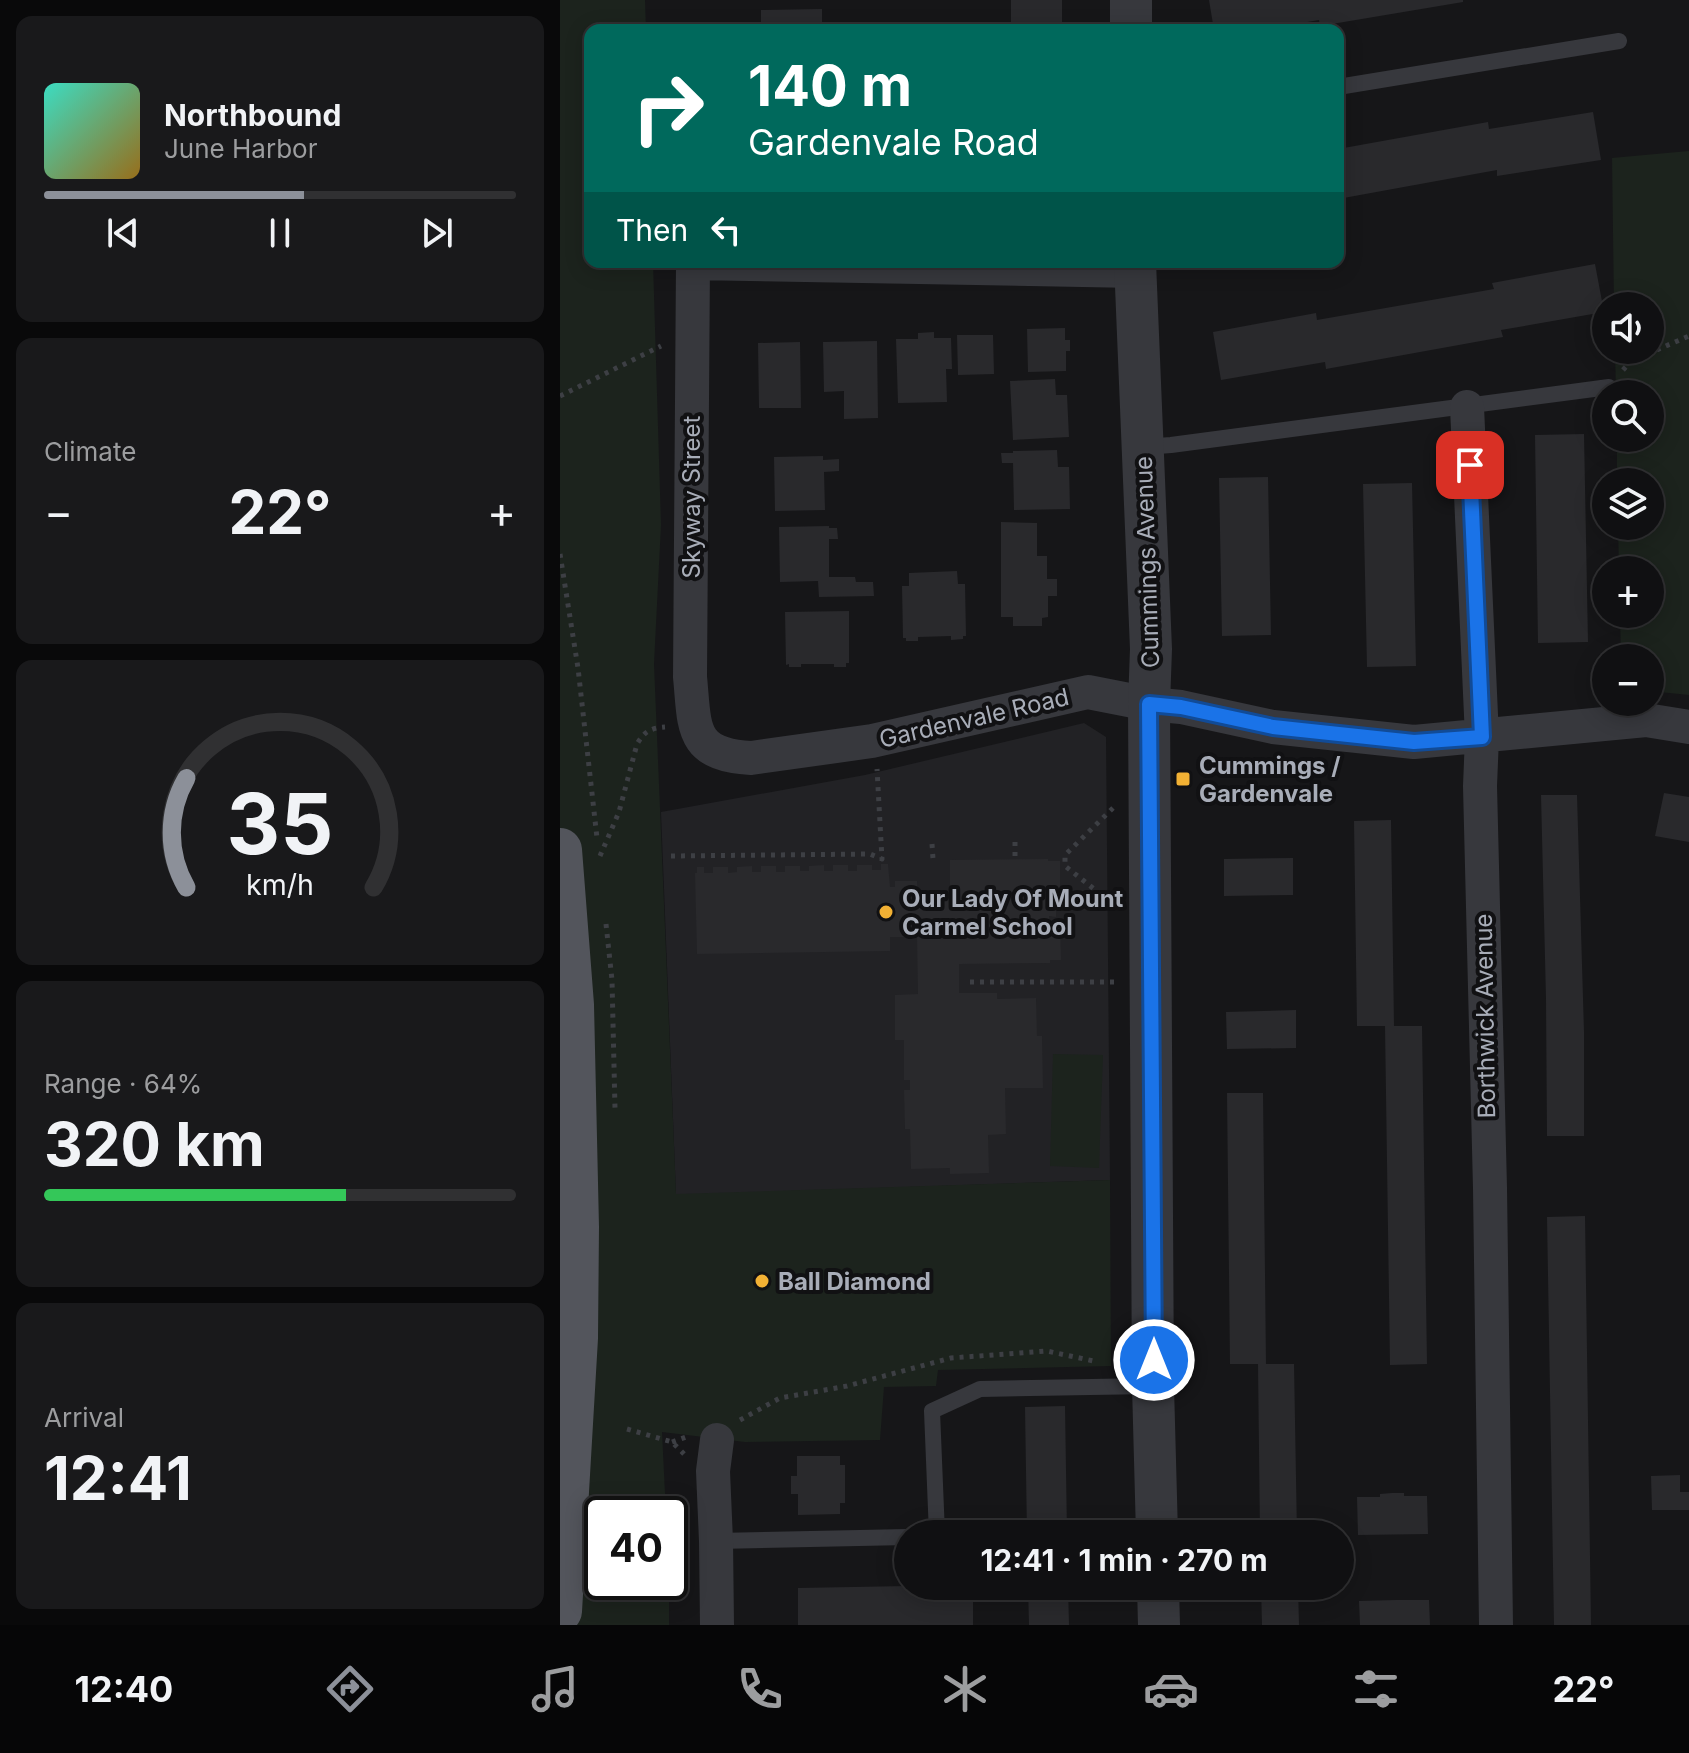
<!DOCTYPE html>
<html lang="en">
<head>
<meta charset="utf-8">
<style>
  body { margin:0; font-family:Inter,sans-serif; background:#19191b; color:#f1f3f6; height:100vh; display:flex; flex-direction:column; font-size:30px; white-space:nowrap }
  * { box-sizing:border-box; margin:0 }
  p { font-size:26px; color:#9c9d9f }
  .icon { flex:none; width:44px; height:44px; fill:none; stroke:currentColor; stroke-width:2; stroke-linecap:round; stroke-linejoin:round }
  .map { position:relative; flex:1; overflow:hidden }
  .sheet { display:flex; flex-direction:column; gap:16px; padding:16px; background:#09090a; width:560px }
  .sheet>* { flex:none }
  .guide { position:absolute; left:24px; top:24px; width:760px; height:244px; border-radius:16px; box-shadow:0 4px 20px #0003,0 0 0 2px #303032; background:#00695c; color:#fff; overflow:hidden }
  .fabs { position:absolute; left:1032px; top:292px; display:grid; gap:16px }
  .fabs a { display:grid; place-items:center; width:72px; height:72px; border-radius:50%; background:#101012; box-shadow:0 4px 20px #0003,0 0 0 2px #303032; font-size:40px }
  .speed { position:absolute; left:24px; top:1496px; display:flex; gap:16px; font-size:40px; font-weight:700; text-align:center }
  .speed>* { display:grid; place-content:center; width:104px; height:104px; border-radius:50%; background:#101012; box-shadow:0 4px 20px #0003,0 0 0 2px #303032; line-height:1 }
  .speed .limit { border:4px solid #111; border-radius:12px; background:#fff; color:#111 }
  .pin { position:absolute; display:grid; place-items:center; width:68px; height:68px; color:#fff; margin:-34px; border-radius:16px; box-shadow:0 4px 12px #0006 }
  .me { position:absolute; width:88px; margin:-44px; rotate:0deg; stroke-linejoin:round; filter:drop-shadow(0 0 6px #0008) }
  .turn { display:flex; align-items:center; gap:28px; height:168px; padding:0 32px; font-size:36px }
  .turn .icon { width:104px; height:104px; stroke-width:2.5 }
  .turn b { display:block; font-size:56px; line-height:68px }
  .then { display:flex; align-items:center; height:76px; padding:0 32px; background:#0003; gap:16px; font-size:30px }
  .big { font-size:60px; font-weight:700; line-height:1.1 }
  .sheet .tile { flex:1; display:flex; flex-direction:column; justify-content:center; gap:12px; min-width:0; padding:0 28px; border-radius:16px; background:#19191b }
  .sheet .dial { align-items:center; gap:0 }
  .dial svg { height:208px; overflow:visible; fill:none; stroke:#303032; stroke-width:7; stroke-linecap:round; text-anchor:middle }
  .dial text { fill:#f1f3f6; stroke:none }
  .song { display:flex; align-items:center; gap:24px }
  .cover { width:96px; height:96px; border-radius:12px; background:linear-gradient(135deg,hsl(170 70% 55%),hsl(40 70% 35%)) }
  .played { height:8px; border-radius:4px; background:linear-gradient(90deg,#8c9099 55%,#303032 55%) }
  .keys { display:flex; justify-content:space-around; direction:ltr }
  .heat { display:flex; justify-content:space-between; align-items:center; font-size:44px; direction:ltr }
  .charge { height:12px; border-radius:6px; background:linear-gradient(90deg,#34c759 64%,#303032 0) }
  .trip { position:absolute; left:334px; top:1520px; width:460px; height:80px; border-radius:40px; background:#101012; box-shadow:0 4px 20px #0003,0 0 0 2px #303032; font-weight:700; line-height:80px; text-align:center }
  .menu { display:flex; height:128px; justify-content:space-around; align-items:center; background:#060607; color:#9c9d9f }
  .menu .icon { width:56px; height:56px }
  .menu .selected { color:#8c9099 }
  .menu b { font-size:36px; color:#f1f3f6 }
  main { display:flex; flex:1; min-height:0 }
  .map>svg:first-child { display:block }
  .built { fill:#222225 }
  .green { fill:#1c231d }
  .building { fill:#29292c }
  .lines { fill:none; stroke-linecap:round; stroke-linejoin:round }
  .path { stroke:#3d3f44; stroke-width:5; stroke-dasharray:4 6; stroke-linecap:butt }
  .service { stroke:#37383d; stroke-width:16 }
  .minor { stroke:#37383d; stroke-width:34 }
  .tertiary { stroke:#37383d; stroke-width:42 }
  .primary { stroke:#53555c; stroke-width:44 }
  .route-casing { stroke:#114b97; stroke-width:20 }
  .route { stroke:#1a73e8; stroke-width:14 }
  .poi-dot { fill:#f2b134; stroke:#111113; stroke-width:3 }
  .labels { text-anchor:middle; dominant-baseline:central; stroke-width:8; stroke-linejoin:round; paint-order:stroke }
  .street-label { font-size:24px; fill:#a8adb8; stroke:#111113 }
  .poi-label { font-size:24px; font-weight:bold; fill:#a8adb8; stroke:#111113; text-anchor:start }
</style>
</head>
<body>
<main>
<section class="sheet">
<div class="tile">
<div class="song"><i class="cover"></i><div><b>Northbound</b><p>June Harbor</p></div></div>
<div class="played"></div>
<div class="keys"><svg class="icon" aria-label="previous" viewBox="0 0 24 24"><path d="M18 5L8 12l10 7zM5 5v14"/></svg><svg class="icon" aria-label="pause" viewBox="0 0 24 24"><path d="M8 5v14M16 5v14"/></svg><svg class="icon" aria-label="next" viewBox="0 0 24 24"><path d="M6 5l10 7-10 7zM19 5v14"/></svg></div>
</div>
<div class="tile"><p>Climate</p>
<div class="heat"><a>−</a><b class="big">22°</b><a>+</a></div>
</div>
<div class="tile dial"><svg viewBox="0 0 100 80">
<path d="M14 69A42 42 0 1 1 86 69"/>
<path d="M14 69A42 42 0 0 1 14 27" stroke="#8c9099"/>
<text x="50" y="56" font-size="32" font-weight="700">35</text>
<text x="50" y="72" font-size="11">km/h</text>
</svg></div>
<div class="tile"><p>Range · 64%</p><b class="big">320 km</b><div class="charge"></div></div>
<div class="tile"><p>Arrival</p><b class="big">12:41</b></div>
</section>
<div class="map">
<svg width="1129" height="1625" viewBox="0 0 1129 1625">
  <rect width="100%" height="100%" fill="#161618"/>
  <path class="built" d="M524 723 546 737 550 1180 116 1195 101 812 305 775Z"/>
  <path class="green" d="M0 0H85L86 30H30V262H93L101 525 94 664 116 1194 550 1180 551 1366 378 1370 376 1386 324 1387 320 1440 185 1442 102 1432 106 1514H42V1582H109V1625H0Z
    M1129 151V695L1090 691V658H1061L1060 614H1090V570H1059L1058 526H1090V482H1057V438H1090V394H1056L1055 350H1090V306H1054L1052 158Z
    M493 1054 543 1055 539 1168 490 1166Z"/>
  <path class="building" d="M451 0H502V30H451Z
    M649 0H903V2L760 26 759 20 700 30H654Z
    M262 9V30H201V10Z
    M1033 112 1041 160 937 176V170L778 199V149L928 122 929 129Z
    M1035 264 1044 312 941 330 943 337 766 369 765 362 661 380 653 332 756 313 757 320 883 298 934 289 932 283Z
    M505 328V340H510V351H506V371L468 372 467 329Z
    M374 332V338H391L392 369H386L387 402 338 403 336 339H358V333Z
    M397 335H433L434 374 398 375Z
    M317 341 318 418 284 419V391L264 392 263 342Z
    M240 342 241 408H199L198 343Z
    M495 379 496 395H507L509 437 453 440 450 381Z
    M1024 434 1028 642 978 643 975 435Z
    M497 450 498 467H509L510 509 454 510 453 463H442L441 453H453V451Z
    M263 456V460L279 459V471L264 472 265 510 215 511 214 457Z
    M708 477 711 635 662 636 659 478Z
    M852 483 856 666 807 667 803 484Z
    M441 522 477 523V556H487V579H497V596H488V617L482 618V626H453V617H441Z
    M269 526V528H277L278 539H269V577H295L296 582H313L314 596 259 597 258 581 220 582 219 527Z
    M397 571 398 584H405L406 636H403V639L391 640V636L358 637V641H346V638H343L342 586H349V573Z
    M289 611V663H286V667H274V664H241V667H229V664L226 665 225 612Z
    M1104 793 1129 797V842L1095 836Z
    M981 795H1017L1024 1032V1136H987L986 999Z
    M831 820 834 1026H862L867 1364 830 1365 825 1026H797L794 821Z
    M733 858V895L664 896V859Z
    M488 859V861H500V900H489V905H496V917L489 916V921H500L501 960H490V963L399 964V993H437V999L476 998 477 1036H482L483 1088H445L446 1134 428 1135 429 1173 390 1174V1168L351 1169 350 1129H345L344 1090H350V1080H344V1040H335V995L358 994 357 937H330V951L137 954 135 873H137V867H144V873H153V867H168V873L177 872V867L192 866V872H201V866H216V872H225V866H240V871H249V866L264 865V871H273V865H288V871H297V865H312V870H321V864H328L330 887H335V881H357L358 903H362V892L390 891V860Z
    M736 1010V1048L667 1049 666 1012Z
    M667 1093H703L706 1364H734L737 1534H700L698 1364H670Z
    M1025 1216 1031 1625H994L987 1217Z
    M505 1406 507 1534H467L465 1407Z
    M237 1456H280V1465H285V1503H280V1514L238 1515V1494H231V1476H237Z
    M1120 1475V1492H1129V1510H1092L1091 1476Z
    M832 1493H844V1496H867L868 1534 798 1535 797 1497H820V1494Z
    M348 1586H413V1625H238V1588Z
    M468 1586H508L509 1625H469Z
    M701 1586H738L739 1625H702Z
    M836 1600H869L870 1625H800L799 1601Z"/>
  <g class="lines">
    <path class="path" d="M1063 370 1071 361 1129 336
      M0 396 101 346
      M0 554 18 668 37 838
      M553 808 505 855V866L553 904
      M455 842V858
      M372 844 373 859
      M40 856 59 812 77 744C84 732 90 728 105 727
      M111 856 310 854 322 859 317 769
      M46 924 52 980 55 1109
      M410 982H554
      M180 1420 220 1398 287 1386 391 1358 487 1351 538 1362
      M67 1429 112 1442 124 1454
      M112 1442 126 1437"/>
    <path class="service" d="M778 87 1059 41
      M584 447 611 445 1049 387
      M377 1534 372 1411 420 1389 591 1386
      M156 1541 348 1537"/>
    <path class="minor" d="M133 262 130 677C135 726 129 755 191 758L312 741 528 692 589 704 621 707 713 727 854 742 1086 720 1129 727
      M133 263 576 271
      M907 407 922 737 920 786 930 1188 936 1625
      M157 1625 156 1541 153 1471 157 1440"/>
    <path class="tertiary" d="M571 0V30
      M575 262 591 649 589 704 593 1386 597 1534
      M598 1586 599 1625"/>
    <path class="primary" d="M0 850 12 1005 17 1227 16 1338 0 1611"/>
  </g>
  <g class="lines">
    <defs>
      <path id="route" d="M594 1360 589 704 621 707 713 727 854 742 922 737 910 465"/>
    </defs>
    <use href="#route" class="route-casing"/>
    <use href="#route" class="route"/>
  </g>
  <g class="poi-dot">
    <rect x="615" y="771" width="16" height="16" rx="4"/>
    <circle cx="326" cy="912" r="8"/>
    <circle cx="202" cy="1281" r="8"/>
  </g>
  <g class="labels">
    <g class="street-label">
      <text transform="translate(131 497) rotate(-90)">Skyway Street</text>
      <text transform="translate(587 562) rotate(-92)">Cummings Avenue</text>
      <text transform="translate(414 718) rotate(-13)">Gardenvale Road</text>
      <text transform="translate(925 1016) rotate(-91)">Borthwick Avenue</text>
    </g>
    <g class="poi-label">
      <text x="639" y="765">Cummings /<tspan x="639" dy="28">Gardenvale</tspan></text>
      <text x="342" y="898">Our Lady Of Mount<tspan x="342" dy="28">Carmel School</tspan></text>
      <text x="218" y="1281">Ball Diamond</text>
    </g>
  </g>
</svg>
<div class="fabs">
<a><svg class="icon" aria-label="sound" viewBox="0 0 24 24"><path d="M4 9h4l5-4v14l-5-4H4zM17 9q2 3 0 6"/></svg></a>
<a><svg class="icon" aria-label="search" viewBox="0 0 24 24"><circle cx="10" cy="10" r="6"/><path d="M15 15l6 6"/></svg></a>
<a><svg class="icon" aria-label="layers" viewBox="0 0 24 24"><path d="M12 4l9 5-9 5-9-5zM3 14l9 5 9-5"/></svg></a>
<a>+</a>
<a>−</a>
</div>
<div class="speed"><div class="limit">40</div></div>
<div class="pin" style="left:910px;top:465px;background:#d93025"><svg class="icon" aria-label="arrive" viewBox="0 0 24 24"><path d="M6 21V4h12l-3 4 3 4H6"/></svg></div>
<svg class="me" style="left:594px;top:1360px" viewBox="-20 -20 40 40"><circle r="17" fill="#1a73e8" stroke="#fff" stroke-width="3"/><path d="M0-11L8 9 0 5-8 9z" fill="#fff"/></svg>
<div class="trip">12:41 · 1 min · 270 m</div>
<div class="guide">
<div class="turn"><svg class="icon" aria-label="right" viewBox="0 0 24 24"><path d="M7 20v-9h11M14 6l5 5-5 5"/></svg><div><b>140 m</b>Gardenvale Road</div></div>
<div class="then">Then<svg class="icon" aria-label="left" viewBox="0 0 24 24"><path d="M17 20v-9H6M10 6l-5 5 5 5"/></svg></div>
</div>
</div>
</main>
<nav class="menu">
<b>12:40</b>
<svg class="icon selected" aria-label="directions" viewBox="0 0 24 24"><path d="M12 3l9 9-9 9-9-9zM9 14v-3h6M13 9l2 2-2 2"/></svg>
<svg class="icon" aria-label="music" viewBox="0 0 24 24"><path d="M9 18V5l10-2v13"/><circle cx="6" cy="18" r="3"/><circle cx="16" cy="16" r="3"/></svg>
<svg class="icon" aria-label="phone" viewBox="0 0 24 24"><path d="M5 4h4l2 5-3 2q2 4 5 5l2-3 5 2v4C11 20 4 13 5 4z"/></svg>
<svg class="icon" aria-label="climate" viewBox="0 0 24 24"><path d="M12 3v18M4 7l16 10M4 17L20 7"/></svg>
<svg class="icon" aria-label="car" viewBox="0 0 24 24"><path d="M5 17H2v-5l4-1 3-4h7l3 4 3 1v5h-3M9 17h6M6 11h13"/><circle cx="7" cy="17" r="2"/><circle cx="17" cy="17" r="2"/></svg>
<svg class="icon" aria-label="filters" viewBox="0 0 24 24"><path d="M4 7h16M4 17h16"/><circle cx="9" cy="7" r="2"/><circle cx="15" cy="17" r="2"/></svg>
<b>22°</b>
</nav>
</body>
</html>
